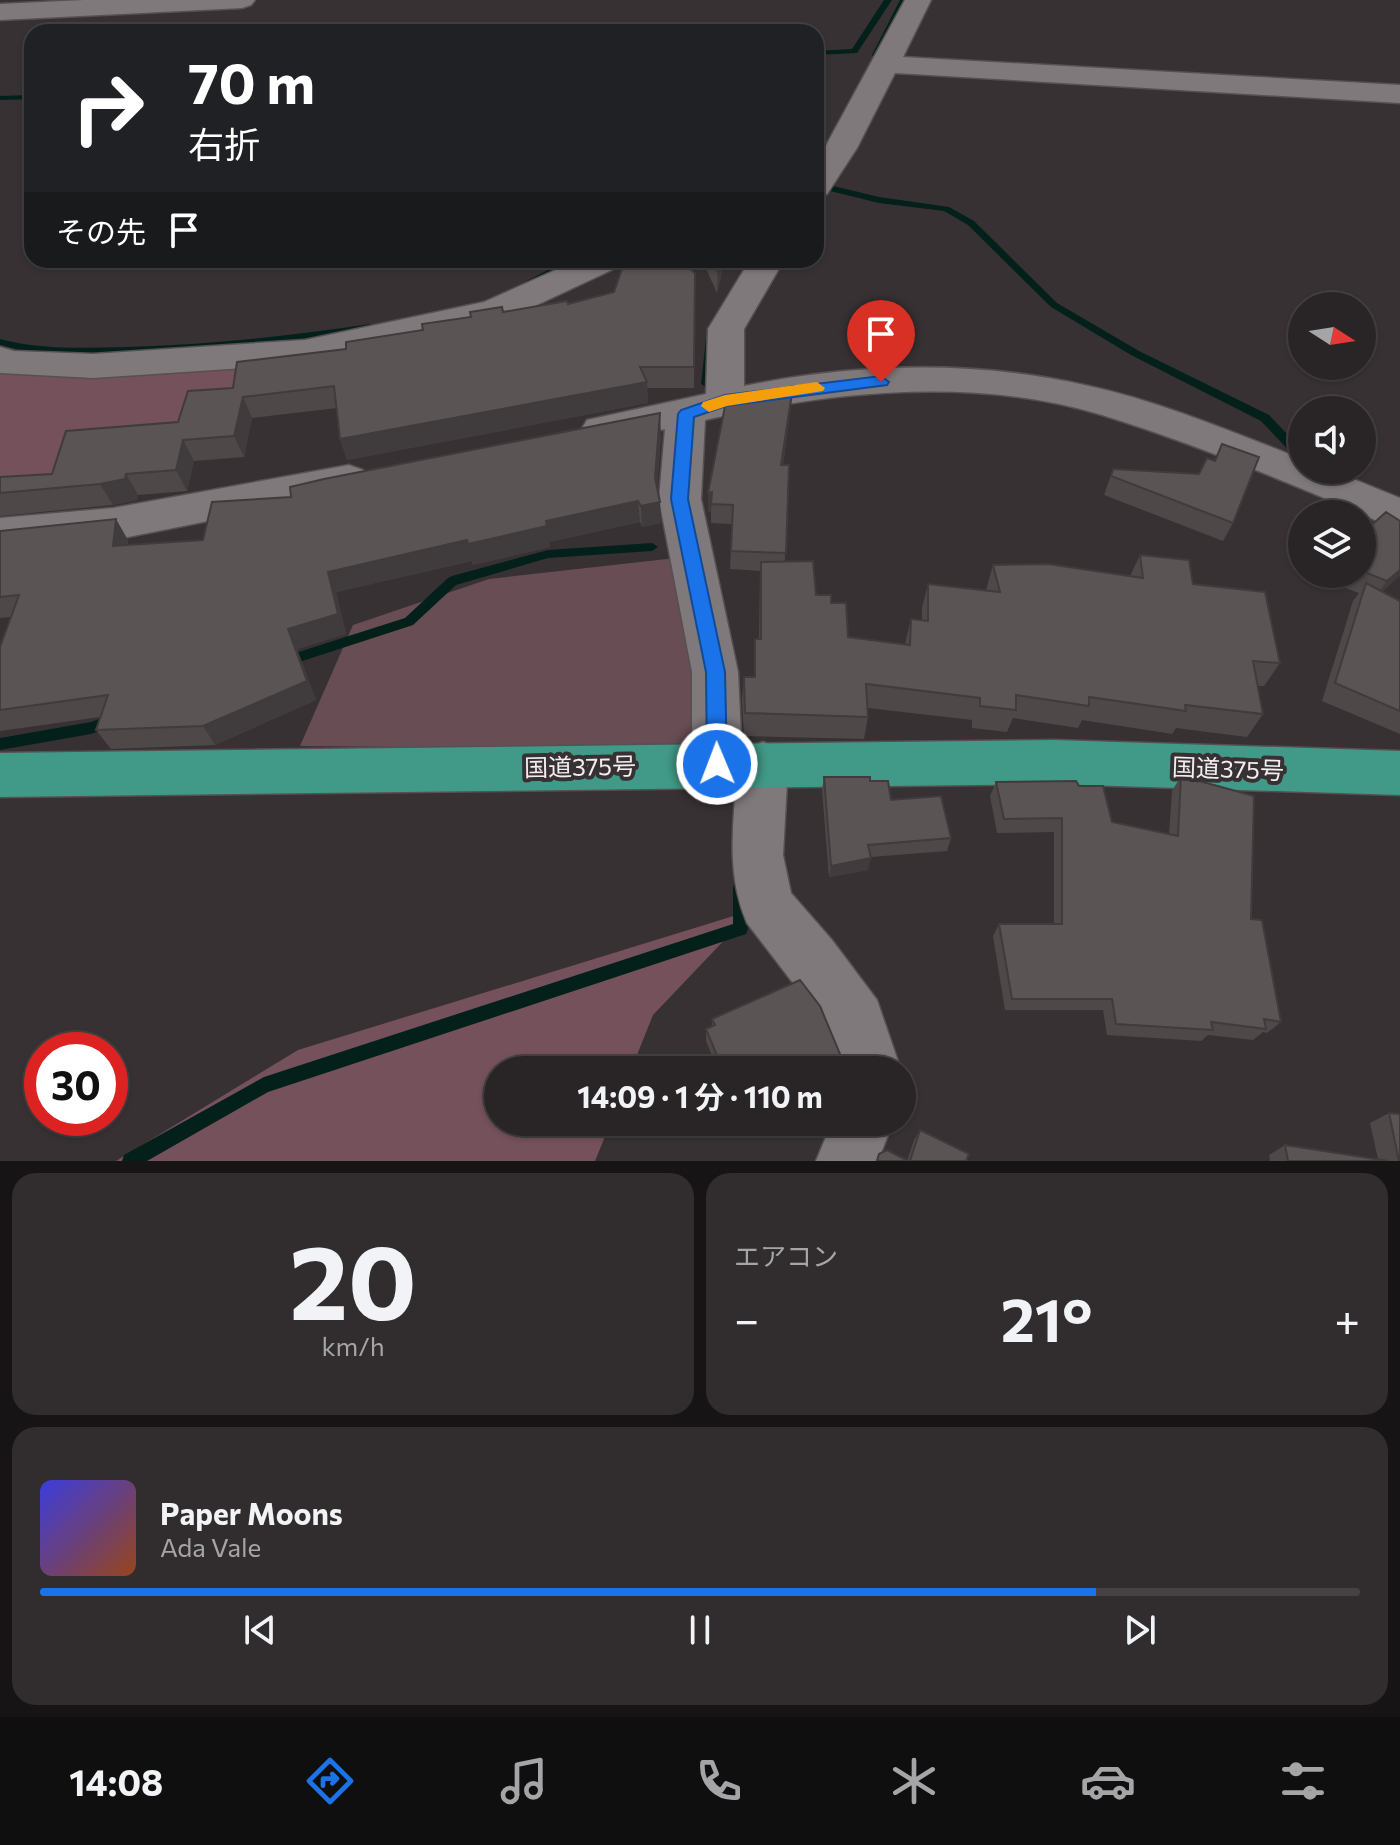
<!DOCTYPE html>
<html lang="ja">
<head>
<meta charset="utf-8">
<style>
  body { margin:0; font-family:Commissioner,"Noto Sans JP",sans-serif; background:#312d2e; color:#f1f3f6; height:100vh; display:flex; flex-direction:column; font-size:30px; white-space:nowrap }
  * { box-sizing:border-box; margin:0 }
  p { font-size:26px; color:#a5a5a7 }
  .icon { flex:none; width:44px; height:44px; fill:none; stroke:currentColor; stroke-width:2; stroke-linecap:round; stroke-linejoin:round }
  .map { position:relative; height:1161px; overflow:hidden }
  .panel { display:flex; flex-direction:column; gap:12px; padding:12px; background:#171415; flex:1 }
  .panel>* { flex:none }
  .top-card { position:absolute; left:24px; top:24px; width:800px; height:244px; border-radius:24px; box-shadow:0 2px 6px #0004,0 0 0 2px #454243; background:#202124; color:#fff; overflow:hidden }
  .needle { width:52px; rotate:102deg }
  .buttons { position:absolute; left:1288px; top:292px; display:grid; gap:16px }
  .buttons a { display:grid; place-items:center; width:88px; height:88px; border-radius:50%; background:#292526; box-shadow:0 2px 6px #0004,0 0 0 2px #454243; font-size:40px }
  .speed { position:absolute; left:24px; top:1032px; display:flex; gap:16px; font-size:40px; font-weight:700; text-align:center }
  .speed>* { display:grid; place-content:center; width:104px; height:104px; border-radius:50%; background:#292526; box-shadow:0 2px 6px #0004,0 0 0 2px #454243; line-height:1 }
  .speed .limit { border:12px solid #d22; background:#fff; color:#111 }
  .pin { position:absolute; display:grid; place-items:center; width:68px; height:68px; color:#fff; margin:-82px -34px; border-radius:50% 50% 50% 0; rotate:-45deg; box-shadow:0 0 8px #0007 }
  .pin .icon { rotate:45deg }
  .me { position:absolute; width:88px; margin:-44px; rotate:359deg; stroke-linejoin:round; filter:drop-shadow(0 0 6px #0008) }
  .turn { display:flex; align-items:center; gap:28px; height:168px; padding:0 32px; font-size:36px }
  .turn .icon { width:104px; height:104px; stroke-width:2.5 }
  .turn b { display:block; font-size:56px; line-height:68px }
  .then { display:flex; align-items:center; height:76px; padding:0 32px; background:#0003; gap:16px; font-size:30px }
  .big { font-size:60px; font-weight:700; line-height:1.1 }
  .panel .card { flex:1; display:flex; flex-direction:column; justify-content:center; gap:12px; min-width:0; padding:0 28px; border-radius:24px; background:#312d2e }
  .panel .dial { align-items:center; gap:0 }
  .dial b { font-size:104px; line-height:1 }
  .song { display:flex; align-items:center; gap:24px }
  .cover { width:96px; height:96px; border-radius:12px; background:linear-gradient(135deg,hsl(240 70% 55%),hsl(20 70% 35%)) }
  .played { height:8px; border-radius:4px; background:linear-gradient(90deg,#1a73e8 80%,#454243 80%) }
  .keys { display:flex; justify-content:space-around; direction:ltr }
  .heat { display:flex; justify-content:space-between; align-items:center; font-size:44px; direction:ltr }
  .panel .tiles { flex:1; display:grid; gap:12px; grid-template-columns:1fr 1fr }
  .card:last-child { grid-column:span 2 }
  .trip { position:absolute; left:484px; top:1056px; width:432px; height:80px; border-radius:40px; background:#292526; box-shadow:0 2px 6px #0004,0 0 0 2px #454243; font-weight:700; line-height:80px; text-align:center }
  .menu { display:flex; height:128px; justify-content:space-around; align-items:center; background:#100f0f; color:#a5a5a7 }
  .menu .icon { width:56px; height:56px }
  .menu .current { color:#1a73e8 }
  .menu b { font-size:36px; color:#f1f3f6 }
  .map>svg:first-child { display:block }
  .green { fill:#684d54 }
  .forest { fill:#74515b }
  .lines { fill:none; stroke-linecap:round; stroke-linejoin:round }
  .stream { fill:#03211a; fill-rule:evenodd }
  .minor-casing { stroke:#565051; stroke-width:3 }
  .trunk-casing { stroke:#565051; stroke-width:3 }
  .minor { fill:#80797b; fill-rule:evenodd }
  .trunk { fill:#419a87; fill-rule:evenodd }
  .wall { fill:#4e4849 }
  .shaded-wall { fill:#403b3c }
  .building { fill:#5b5455; stroke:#403b3c; stroke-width:2 }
  .route { fill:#1a73e8; stroke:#114b97; stroke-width:2 }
  .slow { fill:#f59e0b }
  .labels { text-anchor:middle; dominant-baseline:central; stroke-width:8; stroke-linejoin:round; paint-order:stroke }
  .street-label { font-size:24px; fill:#f2eeef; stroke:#373133 }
</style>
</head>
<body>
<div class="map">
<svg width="1400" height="1161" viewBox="0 0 1400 1161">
  <rect width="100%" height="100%" fill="#373133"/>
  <path class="green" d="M685 557 706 750 300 746 353 625 489 579Z"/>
  <path class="forest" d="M291 358 186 411 181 437 60 490 0 494V366Z
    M753 910 653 1015 631 1070H498V1122H611L595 1161H116L298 1050Z"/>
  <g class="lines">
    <path class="stream" d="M884 0H892L857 53 816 55V51L852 49Z
      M900 0H908L880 55 873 57 872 55Z
      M32 95V99L0 100V96Z
      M825 184 879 197 949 207 974 221 1057 303 1139 351 1269 415 1302 450V461L1298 460 1261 421 1131 355 1051 307 968 225 944 211 879 203 822 189V185Z
      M567 260H579L533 284H527L525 282Z
      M370 324 375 327 373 329 243 347 147 353 57 355 28 352 0 345V339C42 350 84 348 127 347 209 345 289 336 370 324Z
      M711 336 716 339 711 384 706 387 701 384 706 339Z
      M652 543 658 547 652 551 548 558 456 585 413 625 287 666 283 665 281 661 283 657 405 618 448 578 452 576 548 550Z
      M110 715 115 717 117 721 115 725 91 734 0 750V738L91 722Z
      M740 881 745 883 747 888 748 929 746 934 268 1092 147 1161H122L124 1155 264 1077 733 924V888L735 883Z"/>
    <defs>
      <path id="minor" d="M84 0H255L251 5 242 8 0 20V4Z
        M905 0H931L903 57 1400 85V103L895 73 857 148 827 194 816 197V164Z
        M578 260H623L618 267 507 319 305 364 93 378 0 373V347L14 351 93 354 305 340 484 302Z
        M750 260H784L744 329V386C857 363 976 360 1089 386 1162 402 1232 432 1302 459V470H1331L1400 498V531C1386 526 1373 519 1362 514 1278 478 1189 442 1102 415 974 376 833 391 705 420L701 499 738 672 742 757 745 749 763 742 781 749 788 764 783 855 791 893 832 940 877 1000 901 1070H841L832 1034 747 923C726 875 733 825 737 774L735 779 717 786 699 779 692 764V672L659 499 665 429 601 444 587 440 581 430 587 420 706 394 708 329Z
        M349 465 363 470 369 480 363 490 113 540 0 550V518L113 508Z
        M832 1122H893L878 1161H816Z"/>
      <path id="trunk" d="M1054 740 1400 751V795L1054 784 0 797V753Z"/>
    </defs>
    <use href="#minor" class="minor-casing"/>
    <use href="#trunk" class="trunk-casing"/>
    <use href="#minor" class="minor"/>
    <use href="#trunk" class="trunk"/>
  </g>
  <path class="wall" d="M702 260H725L717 293Z
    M695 273 694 388H647L648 403 347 460 340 439 337 408 252 418 244 457 194 461 187 491 138 495 137 500 113 505 0 516V477L52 474 178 422 233 388 346 349 471 317 503 312 568 304Z
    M791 405 783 465 785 562 816 595 831 603 848 637 905 644 911 619 922 620V608L928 584 986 590 993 565 1130 576 1140 555 1193 584 1280 663 1264 686H1258L1263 714 1247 737 1176 728 1172 734 1082 720 1078 728 1013 718 1007 732 972 728V720L868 708V717L864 739 744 736 742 700 744 677H754L755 639H759L760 571 730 569 732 524 711 523V511L708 512V493Z
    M661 435 657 487 661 523 642 527 640 522 549 542 550 547 473 565 472 561 336 592 346 634 297 649 316 700 215 745 111 749 96 730 100 717 0 731V647L11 617 0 618V531L128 540V545L203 540 291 497Z
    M1222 444 1233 523 1223 541 1104 495 1113 469 1199 474 1214 461Z
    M1400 521V575L1383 591 1400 601V734L1322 701 1353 601 1359 593 1337 585 1340 581 1331 574H1362V534Z
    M1181 776 1251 919 1281 1022 1267 1033 1263 1032 1253 1040 1208 1035 1201 1041 1107 1035 1103 1010H1005L993 936 999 924H1054V832L997 833 990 796 996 782 1079 786 1112 822 1169 834 1172 791Z
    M824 777 870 781 891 800 951 838 947 851 871 857 868 870 829 877 822 790Z
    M712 1019 842 1059 849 1067 848 1070H718L706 1041V1029L712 1026Z
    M1389 1113 1400 1161H1270L1269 1155 1285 1145 1378 1159 1370 1123Z
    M920 1130 966 1161H876L879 1154 907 1161 914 1140Z"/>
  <path class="shaded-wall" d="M721 260H725L717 293 718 273Z
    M647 382 648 403 347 460 340 439Z
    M793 386 791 405 780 484 781 465Z
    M243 397 252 418 244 457 234 436Z
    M660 413 661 435 656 499 655 478Z
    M183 440 194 461 187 491 176 470Z
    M126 474 138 495 137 500 113 505 100 484Z
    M712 492 711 511 708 512V493Z
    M638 501 640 522 549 542 550 547 473 565 472 561 336 592 346 634 297 649 316 700 215 745 203 726 288 629 328 572 546 521Z
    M660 502 661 523 642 527 641 506Z
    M116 519 128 540 125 567 113 546Z
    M1400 570V575L1374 599 1387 581Z
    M871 858 868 870 829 877 831 866Z"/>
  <path class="building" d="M625 260H680L695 273 694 367H640L647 382 340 439 334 386 243 397 234 436 183 440 176 470 126 474 125 479 100 484 0 493V477L52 474 66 431 178 422 188 391 233 388 237 362 346 349V342L423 330 422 324 471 317 470 312 502 307 503 312 567 301 568 304 614 292Z
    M711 260H721L718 273Z
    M793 386 781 465H789L786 553 731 551 733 505 711 504 712 492 708 493 726 401Z
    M660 413 655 478 660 502 641 506 638 501 546 521 547 526 468 544 467 540 328 572 338 614 288 629 307 681 203 726 96 730 108 695 0 710V647L19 595 0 597V531L116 519 113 546 203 540 212 502 291 497 290 487 324 479Z
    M1222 444 1259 457 1233 523 1111 476 1113 469 1199 474 1207 458 1215 461Z
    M1386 512 1400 521V570L1387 581 1362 571V534Z
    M1140 555 1189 560 1193 584 1265 592 1280 663 1253 661 1263 714 1185 705 1186 711 1089 697V706L1016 695V710L980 706V698L866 684 868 717 745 713 744 677H755V639H761V562L813 561 816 595H831V603H846L848 637 910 645 911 619 928 621V584L1000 592 993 565 1048 564 1143 578Z
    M1366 583 1400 601V711L1335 683Z
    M1181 776 1254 796 1251 919 1262 920 1281 1022 1264 1019 1266 1029 1211 1022 1213 1030 1116 1024 1112 999H1012L999 924H1062V818L1004 819 996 782 1076 781 1079 786H1103L1112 822 1178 836Z
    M824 777H870V781H888L891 800 941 796 951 838 868 845 871 858 831 866Z
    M800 980 820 1006 842 1059 849 1067 844 1070H723L706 1029 715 1025 712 1019Z
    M1389 1113 1400 1114V1161H1399Z
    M920 1130 969 1154 966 1161H910Z
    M1285 1145 1388 1161H1288Z
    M887 1150 908 1161H877L879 1154Z"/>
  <path class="route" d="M881 376 889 382 887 385 726 406 694 417 688 499 725 672 727 764 724 771 717 773 710 771 707 764 706 672 671 499 678 414 681 410 725 395Z"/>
  <path class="slow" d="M817 382 825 388 823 391 727 406 709 412 701 406 703 402 725 395Z"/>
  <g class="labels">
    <g class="street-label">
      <text transform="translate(580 766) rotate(-1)">国道375号</text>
      <text transform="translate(1228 768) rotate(2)">国道375号</text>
    </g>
  </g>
</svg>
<div class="buttons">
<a><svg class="needle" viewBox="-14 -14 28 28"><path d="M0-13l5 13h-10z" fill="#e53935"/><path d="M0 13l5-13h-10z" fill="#a5a5a7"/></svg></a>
<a><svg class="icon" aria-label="sound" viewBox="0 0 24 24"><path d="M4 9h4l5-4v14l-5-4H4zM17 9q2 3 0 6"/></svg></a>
<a><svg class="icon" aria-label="layers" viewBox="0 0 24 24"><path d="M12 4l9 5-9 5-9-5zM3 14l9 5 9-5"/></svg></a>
</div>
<div class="speed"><div class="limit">30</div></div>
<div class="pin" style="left:881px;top:382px;background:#d93025"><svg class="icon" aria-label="arrive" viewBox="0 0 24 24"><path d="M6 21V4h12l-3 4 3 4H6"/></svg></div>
<svg class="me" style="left:717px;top:764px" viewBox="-20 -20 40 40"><circle r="17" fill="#1a73e8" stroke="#fff" stroke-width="3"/><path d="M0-11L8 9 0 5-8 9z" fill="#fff"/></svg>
<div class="trip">14:09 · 1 分 · 110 m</div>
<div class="top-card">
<div class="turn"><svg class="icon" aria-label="right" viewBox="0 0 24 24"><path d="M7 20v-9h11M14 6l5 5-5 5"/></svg><div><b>70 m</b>右折</div></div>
<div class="then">その先<svg class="icon" aria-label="arrive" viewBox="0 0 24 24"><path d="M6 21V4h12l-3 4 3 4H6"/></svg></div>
</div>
</div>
<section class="panel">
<div class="tiles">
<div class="card dial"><b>20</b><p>km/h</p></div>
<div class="card"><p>エアコン</p>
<div class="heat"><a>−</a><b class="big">21°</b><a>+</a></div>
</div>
<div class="card">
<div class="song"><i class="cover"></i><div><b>Paper Moons</b><p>Ada Vale</p></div></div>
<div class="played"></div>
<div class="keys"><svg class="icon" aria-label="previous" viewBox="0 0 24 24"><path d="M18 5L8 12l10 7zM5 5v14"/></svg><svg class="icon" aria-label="pause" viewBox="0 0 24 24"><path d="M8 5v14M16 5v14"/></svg><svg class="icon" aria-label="next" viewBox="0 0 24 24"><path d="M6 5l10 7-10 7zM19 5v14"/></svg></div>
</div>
</div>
</section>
<nav class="menu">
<b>14:08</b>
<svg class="icon current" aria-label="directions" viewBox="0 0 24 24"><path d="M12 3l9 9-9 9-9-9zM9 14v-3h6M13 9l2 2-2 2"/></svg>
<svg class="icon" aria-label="music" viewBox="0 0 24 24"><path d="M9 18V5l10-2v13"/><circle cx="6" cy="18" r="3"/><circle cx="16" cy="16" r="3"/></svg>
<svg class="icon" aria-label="phone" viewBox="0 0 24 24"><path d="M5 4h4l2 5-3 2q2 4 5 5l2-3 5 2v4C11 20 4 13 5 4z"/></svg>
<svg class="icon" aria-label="climate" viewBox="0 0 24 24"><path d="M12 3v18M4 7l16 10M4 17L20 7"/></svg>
<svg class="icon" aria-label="car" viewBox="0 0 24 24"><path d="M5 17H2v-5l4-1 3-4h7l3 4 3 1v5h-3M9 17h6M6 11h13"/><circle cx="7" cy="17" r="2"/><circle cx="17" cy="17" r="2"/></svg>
<svg class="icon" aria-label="filters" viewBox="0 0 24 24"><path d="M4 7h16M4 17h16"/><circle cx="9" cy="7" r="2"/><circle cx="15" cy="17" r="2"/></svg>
</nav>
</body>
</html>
